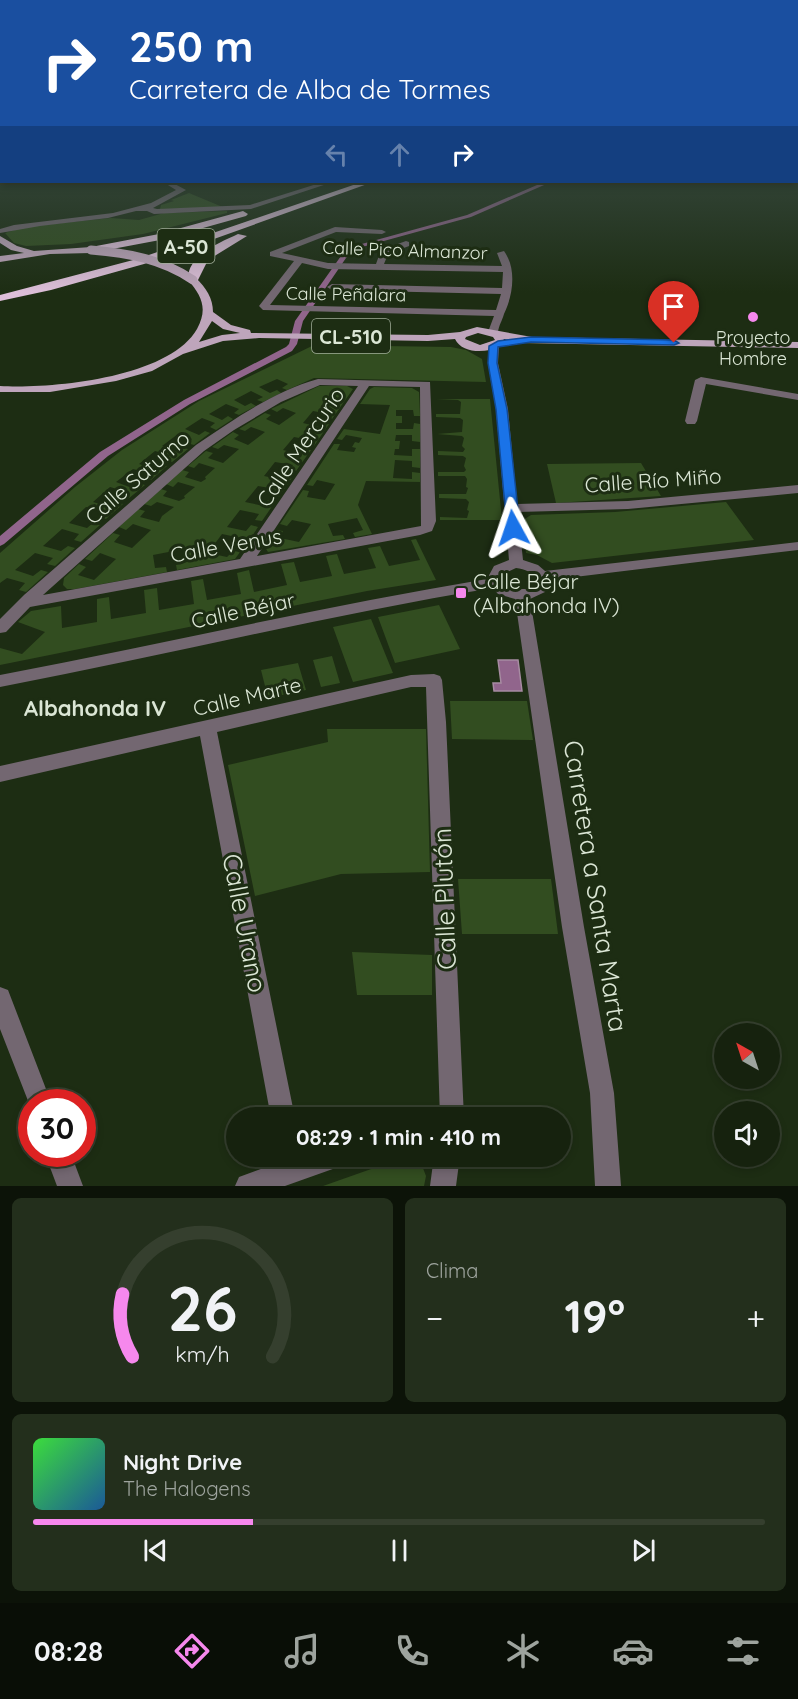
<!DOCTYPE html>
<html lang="es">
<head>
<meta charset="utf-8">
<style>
  body { margin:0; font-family:Quicksand,sans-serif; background:#232f1c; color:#f1f3f6; height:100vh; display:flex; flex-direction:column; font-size:22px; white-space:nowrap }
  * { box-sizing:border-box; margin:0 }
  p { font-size:20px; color:#9ea49e }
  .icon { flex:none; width:33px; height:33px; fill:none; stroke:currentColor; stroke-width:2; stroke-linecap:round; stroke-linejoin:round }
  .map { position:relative; height:1186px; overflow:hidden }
  .side { display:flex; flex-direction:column; gap:12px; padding:12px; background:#0c1308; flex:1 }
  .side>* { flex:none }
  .top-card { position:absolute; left:0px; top:0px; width:798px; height:183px; box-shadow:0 3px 9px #0003,0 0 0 2px #353f2e; background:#1a4fa0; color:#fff; overflow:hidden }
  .needle { width:39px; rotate:321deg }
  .buttons { position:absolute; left:714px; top:1023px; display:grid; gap:12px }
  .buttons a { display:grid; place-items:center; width:66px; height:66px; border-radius:50%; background:#16220e; box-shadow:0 3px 9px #0003,0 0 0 2px #353f2e; font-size:30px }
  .speed { position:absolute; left:18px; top:1089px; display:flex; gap:12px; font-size:30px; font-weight:700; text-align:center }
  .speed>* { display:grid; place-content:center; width:78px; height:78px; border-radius:50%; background:#16220e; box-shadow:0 3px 9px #0003,0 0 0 2px #353f2e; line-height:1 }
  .speed .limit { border:9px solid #d22; background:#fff; color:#111 }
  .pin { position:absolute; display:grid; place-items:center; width:51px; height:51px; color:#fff; margin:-62px -26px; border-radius:50% 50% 50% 0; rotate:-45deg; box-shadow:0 0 6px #0007 }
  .pin .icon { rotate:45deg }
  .me { position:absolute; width:66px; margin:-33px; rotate:355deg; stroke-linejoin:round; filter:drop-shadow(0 0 4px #0008) }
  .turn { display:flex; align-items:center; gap:21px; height:126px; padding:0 30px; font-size:27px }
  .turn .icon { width:78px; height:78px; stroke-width:2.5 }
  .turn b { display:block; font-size:42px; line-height:51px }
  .lanes { display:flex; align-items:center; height:57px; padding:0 30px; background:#0003; justify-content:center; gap:30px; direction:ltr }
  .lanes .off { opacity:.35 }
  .big { font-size:45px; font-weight:800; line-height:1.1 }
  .side .widget { flex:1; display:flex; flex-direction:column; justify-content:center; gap:9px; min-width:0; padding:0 21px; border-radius:9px; background:#232f1c }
  .side .dial { align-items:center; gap:0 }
  .dial svg { height:156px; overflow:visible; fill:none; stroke:#353f2e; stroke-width:7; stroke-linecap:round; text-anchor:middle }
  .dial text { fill:#f1f3f6; stroke:none }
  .song { display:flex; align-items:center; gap:18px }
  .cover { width:72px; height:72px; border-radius:9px; background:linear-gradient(135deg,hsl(120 70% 55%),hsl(210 70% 35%)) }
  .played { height:6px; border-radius:3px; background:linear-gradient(90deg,#f688ed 30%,#353f2e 30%) }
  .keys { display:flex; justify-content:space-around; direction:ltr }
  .heat { display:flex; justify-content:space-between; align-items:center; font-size:33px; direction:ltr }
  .side .tiles { flex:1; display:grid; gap:12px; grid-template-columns:1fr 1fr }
  .widget:last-child { grid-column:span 2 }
  .trip { position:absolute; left:226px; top:1107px; width:345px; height:60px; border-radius:30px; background:#16220e; box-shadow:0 3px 9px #0003,0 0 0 2px #353f2e; font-weight:800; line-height:60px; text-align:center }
  .dock { display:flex; height:96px; justify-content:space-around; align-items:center; background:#090e06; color:#9ea49e }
  .dock .icon { width:42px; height:42px }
  .dock .current { color:#f688ed }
  .dock b { font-size:27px; color:#f1f3f6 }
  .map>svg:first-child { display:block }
  .green { fill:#324d20 }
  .water { fill:#91658c; stroke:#a78ca2; stroke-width:1.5 }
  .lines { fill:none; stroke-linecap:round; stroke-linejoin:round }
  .canal { fill:#91658c; fill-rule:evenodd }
  .minor { fill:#736771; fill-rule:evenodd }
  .major { fill:#bea5bb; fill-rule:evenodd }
  .highway { fill:#dcbed8; fill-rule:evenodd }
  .major-bridge { stroke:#bea5bb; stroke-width:9 }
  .route { fill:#1a73e8; stroke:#114b97; stroke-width:1.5 }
  .poi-dot { fill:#f688ed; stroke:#1d2d13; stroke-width:2 }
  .labels { text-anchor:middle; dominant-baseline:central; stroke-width:6; stroke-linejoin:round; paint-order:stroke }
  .far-street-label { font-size:18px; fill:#dbe6d5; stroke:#1d2d13 }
  .far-poi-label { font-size:18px; fill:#dbe6d5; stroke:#1d2d13 }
  .shield { fill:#1d2d13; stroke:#a2ae9b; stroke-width:1.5 }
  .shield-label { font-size:20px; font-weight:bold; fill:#dbe6d5 }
  .street-label { font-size:21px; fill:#dbe6d5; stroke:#1d2d13 }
  .poi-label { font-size:21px; fill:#dbe6d5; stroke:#1d2d13; text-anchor:start }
  .neighbourhood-label { font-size:22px; font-weight:bold; fill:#dbe6d5; stroke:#1d2d13 }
  .near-street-label { font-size:26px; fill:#dbe6d5; stroke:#1d2d13 }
</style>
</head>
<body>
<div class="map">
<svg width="798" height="1186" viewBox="0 0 798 1186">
  <rect width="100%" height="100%" fill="#1d2d13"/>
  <path class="green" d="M189 193 225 208 160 209 161 205 174 201 171 200Z
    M227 211V213L143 234 71 244 26 246 14 243 5 233 24 227 111 218 139 220 164 213Z
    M314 345 451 347 466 350 482 359 486 382 314 378 287 390 282 388 288 384 277 379 259 387 270 393 277 390 281 393 263 402 257 400 263 397 251 391 234 400 245 406 251 403 256 406 239 415 234 413 239 409 226 404 209 414 222 420 228 416 233 419 216 430 210 427 215 423 202 418 185 429 199 435 205 431 210 433 194 445 187 443 192 439 178 434 162 446 176 451 182 447 188 449 172 462 166 460 170 455 155 451 139 464 154 469 160 464 167 466 151 480 144 478 148 473 133 469 116 482 132 488 138 483 145 485 128 499 122 497 127 492 110 487 93 502 110 507 116 502 123 504 106 519 99 517 104 512 86 507 69 523 87 528 93 523 100 525 81 542 74 540 79 534 62 529 43 546 61 551 68 546 75 548 55 566 47 564 53 558 35 553 15 570 33 576 41 570 48 572 26 592 19 590 25 583 7 578 0 583V553L75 487 122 450 199 401Z
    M319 386H347L353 389 332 419 326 418 329 414 313 411 303 423 319 427 323 423 329 424 314 446 308 445 310 440 294 437 283 450 300 454 304 449 311 450 296 471 290 470 293 465 275 462 264 476 282 480 286 475 293 476 279 497 272 495 275 489 258 486 245 502 264 506 268 500 275 502 262 521 255 520 259 514 240 510 227 527 246 531 251 525 258 527 245 547 237 545 241 538 222 534 208 553 227 557 233 551 240 552 235 559 177 570 176 565 187 562 184 549 153 555 155 568 166 567 167 572 75 589H67L63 585 64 578 79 564 86 567 78 575 94 580 116 559 100 553 92 561 85 559 113 533 120 535 114 542 132 548 151 530 133 524 126 530 119 527 138 509 145 511 140 517 159 522 162 516 174 507 157 502 151 506 144 504 161 489 167 491 163 496 179 501 185 498 184 496 195 487 178 482 173 487 166 484 182 470 189 472 185 477 201 482 206 479 205 477 215 468 199 463 194 468 188 466 206 451 213 453 208 458 223 463 239 449 224 445 218 449 212 447 233 432 239 435 234 439 248 445 265 432 251 427 245 431 239 429 265 413 271 415 266 419 279 425 296 413 283 408 277 412 271 409Z
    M374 387 412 388 419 392 420 416H414L413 410H396V416H402V423H396V429H413L414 423 420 424V442L412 441V435H396L395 441H400L399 449H395L394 455 412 456V449H420V468L412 467V461L395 460 393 478 412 479V472L420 473V482L366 481 358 505 372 534 355 537 353 533 363 530 357 518 328 524 333 536 343 535 345 539 268 552 265 547 276 530 283 531 280 538 299 542 311 524 292 520 287 526 280 524 303 490 309 491 307 497 325 500 335 484 317 480 313 486 307 485 334 444H340L337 450 354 452 356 448 352 447 355 442 359 443 362 438 346 435 342 440 337 439 344 429 380 434 390 405 360 404 370 389Z
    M436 399H490L502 520H440V517L467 518 469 511 467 510 469 502 466 499 439 498V494H466L468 488 466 487 467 479 465 476H438V472H464L466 470 464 466 466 458 463 456 438 455V451L463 452 465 449 462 446 464 438 462 436 437 434 462 432 463 420 460 418 436 417V414H460L461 402 458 400Z
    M641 463 661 496 556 503 547 464Z
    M726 502 754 540 552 563 537 555 526 553 522 524 523 520 531 515 615 512Z
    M416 539 436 580 367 591 0 665V648L22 654 45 632 18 622 31 611 61 606 62 628 97 622V599L109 597 111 619 146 613 144 590 157 588 159 610 194 604 191 581 203 579 207 600 241 594 237 573 249 570 254 592 287 585 281 564 294 562 300 582 332 576 326 556 337 554 344 574 376 568 368 548 380 546 389 566 420 560 411 540Z
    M439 605 460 649 395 663 378 617Z
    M371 619 393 673 353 682 333 627Z
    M332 656 340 683 321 687 313 660Z
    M298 663 306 690 268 698 261 670Z
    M450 701H527L533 740 452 739Z
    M327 729H426L430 872 341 874 255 896 228 765 328 742Z
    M458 879H551L558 934H462Z
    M352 952 432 955V995H357Z
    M408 1156 421 1163 426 1176 424 1186H323Z"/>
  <path class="water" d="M498 660H518L522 691H494L493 683H501Z"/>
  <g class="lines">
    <path class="canal" d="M544 182H551L471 217 362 247 346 258 303 321 297 344 292 351 190 404 108 456 4 544 0 546V536L100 452 184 400 286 347 289 344 295 321 341 256 358 245 467 215Z"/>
    <path class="minor" d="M2 129V134H0V130Z
      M796 145H798L796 150Z
      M0 149H2V153H0Z
      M796 167H798V171H796Z
      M163 182H171L186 190 153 208 157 209 250 205 323 182H333L251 209 154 214 147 211H136L108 218 40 226 0 233V229L14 225 113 213 151 203 176 190Z
      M335 227 382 230 386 232 382 234 336 232 282 253 328 263 376 264 381 250 406 241 409 242V246L388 254 384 264 502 266 497 253 504 251C517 269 513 295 504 314 502 321 499 325 498 332L493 335 488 332 494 316 263 310 259 306 294 261 270 256V252ZM302 263 328 269 503 272 502 288 332 284 327 287 332 290 501 294 496 310 270 305Z
      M494 343 499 346 498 363 508 409 517 504 628 501 798 485V493L628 509 518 512 523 560 538 565 545 571 798 542V550L550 580 545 592 530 599 584 927 614 1093 621 1186H595L590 1093 562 927 515 599 498 594 493 588C327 615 164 656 0 687V675C163 644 324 606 487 579L494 566 509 560 496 409 488 363 489 346ZM516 568C525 569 533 572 536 581L529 589H515L503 582V574Z
      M701 377 798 394V400L706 384 697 421 695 424H687L685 421 695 380Z
      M318 379 430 382 436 521 432 531 420 535 30 607 6 632 0 633V619L24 595 196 445C233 420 274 391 318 379ZM320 385 358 386 240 559 43 595 204 451 234 430 281 402ZM369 386 420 387 421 526 257 556Z
      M434 674 440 676 442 680 446 722 464 1118H440L426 687H411L217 732 295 1118H271L200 736 0 782V766L411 675Z
      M0 987 8 990 51 1102H32V1111L0 1029Z
      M45 1154H71L83 1186H57Z
      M296 1156H348L344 1165 285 1186H235L239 1177Z
      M434 1156H460L456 1186H430Z"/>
    <path class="major" d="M0 236 17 246 34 251 91 247 95 250 91 253 50 254 0 262V256L24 253 11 250 0 243Z
      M190 278H196C206 288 213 298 213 312L231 325 250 330 251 333 428 335 460 332 477 327 532 337 798 342V348L522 343 504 339 499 347C486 353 462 354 455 339L428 341 259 338 223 341 183 354 152 371 116 381 50 392H0V386C51 389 169 378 197 329 208 309 202 296 188 280ZM212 321 223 329 240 333 222 335 199 342ZM478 333 493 337 495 340 480 345 465 339 466 337Z"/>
    <path class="highway" d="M362 182H373L144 264 51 290 0 301V295L137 259Z
      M243 211 248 214 246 216 160 240 91 253 86 250 91 247 159 234Z
      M238 234 247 236 208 260 197 282H189C183 257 221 242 238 234Z"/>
    <path class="major-bridge" d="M91 250C128 253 162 259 193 280"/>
  </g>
  <linearGradient id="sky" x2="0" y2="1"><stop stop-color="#10190a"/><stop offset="0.43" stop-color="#3a4c44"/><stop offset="1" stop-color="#3a4c44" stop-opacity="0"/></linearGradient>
  <rect width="798" height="293" fill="url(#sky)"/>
  <path class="route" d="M531 337 674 340 679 343 674 345 531 342 498 347 497 363 507 409 520 528 513 532 507 528 496 409 488 363 489 346 498 341Z"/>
  <g class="poi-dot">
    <circle cx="753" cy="317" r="6"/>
    <rect x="455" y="587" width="12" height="12" rx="3"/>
  </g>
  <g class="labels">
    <g class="far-street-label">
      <text transform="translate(405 250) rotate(2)">Calle Pico Almanzor</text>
      <text transform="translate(346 294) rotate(1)">Calle Peñalara</text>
    </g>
    <g class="far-poi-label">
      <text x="753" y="337">Proyecto<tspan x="753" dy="21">Hombre</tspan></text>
    </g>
    <g class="shield">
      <rect x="157.5" y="229" width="57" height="34" rx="4.5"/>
      <rect x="312" y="319" width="78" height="34" rx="4.5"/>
    </g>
    <g class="shield-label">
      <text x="186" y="246">A-50</text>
      <text x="351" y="336">CL-510</text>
    </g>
    <g class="street-label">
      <text transform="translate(300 447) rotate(-56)">Calle Mercurio</text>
      <text transform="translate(137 477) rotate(-41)">Calle Saturno</text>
      <text transform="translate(653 480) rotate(-4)">Calle Río Miño</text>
      <text transform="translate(226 545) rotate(-10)">Calle Venus</text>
      <text transform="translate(243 610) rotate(-12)">Calle Béjar</text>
      <text transform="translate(247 696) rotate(-13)">Calle Marte</text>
    </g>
    <g class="poi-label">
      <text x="473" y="581">Calle Béjar<tspan x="473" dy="24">(Albahonda IV)</tspan></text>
    </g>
    <g class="neighbourhood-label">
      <text x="95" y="708">Albahonda IV</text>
    </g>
    <g class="near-street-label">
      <text transform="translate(596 886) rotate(81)">Carretera a Santa Marta</text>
      <text transform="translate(444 899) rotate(-92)">Calle Plutón</text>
      <text transform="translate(245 923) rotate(79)">Calle Urano</text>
    </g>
  </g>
</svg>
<div class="buttons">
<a><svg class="needle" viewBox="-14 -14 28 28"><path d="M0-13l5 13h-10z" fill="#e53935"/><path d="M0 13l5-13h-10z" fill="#9ea49e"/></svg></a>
<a><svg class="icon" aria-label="sound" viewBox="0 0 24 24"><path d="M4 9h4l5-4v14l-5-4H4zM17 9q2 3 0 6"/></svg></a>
</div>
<div class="speed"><div class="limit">30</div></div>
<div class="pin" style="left:674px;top:343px;background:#d93025"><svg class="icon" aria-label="arrive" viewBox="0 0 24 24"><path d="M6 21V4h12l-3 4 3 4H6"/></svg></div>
<svg class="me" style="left:513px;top:528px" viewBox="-20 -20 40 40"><path d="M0-17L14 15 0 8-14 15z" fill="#1a73e8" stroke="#fff" stroke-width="4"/></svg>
<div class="trip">08:29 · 1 min · 410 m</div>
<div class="top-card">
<div class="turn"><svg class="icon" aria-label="right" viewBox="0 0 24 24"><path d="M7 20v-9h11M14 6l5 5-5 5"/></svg><div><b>250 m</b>Carretera de Alba de Tormes</div></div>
<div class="lanes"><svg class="icon off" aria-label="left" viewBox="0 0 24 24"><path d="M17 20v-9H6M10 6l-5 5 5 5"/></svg><svg class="icon off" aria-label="ahead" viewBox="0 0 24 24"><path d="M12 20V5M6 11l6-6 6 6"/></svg><svg class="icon" aria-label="right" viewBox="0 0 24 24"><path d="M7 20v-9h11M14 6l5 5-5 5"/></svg></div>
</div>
</div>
<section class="side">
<div class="tiles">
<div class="widget dial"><svg viewBox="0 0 100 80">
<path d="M14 69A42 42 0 1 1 86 69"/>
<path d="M14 69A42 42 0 0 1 9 37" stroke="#f688ed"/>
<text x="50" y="56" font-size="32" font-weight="700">26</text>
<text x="50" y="72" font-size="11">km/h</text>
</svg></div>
<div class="widget"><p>Clima</p>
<div class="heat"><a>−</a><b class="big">19°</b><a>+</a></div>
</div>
<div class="widget">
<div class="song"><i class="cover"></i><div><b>Night Drive</b><p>The Halogens</p></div></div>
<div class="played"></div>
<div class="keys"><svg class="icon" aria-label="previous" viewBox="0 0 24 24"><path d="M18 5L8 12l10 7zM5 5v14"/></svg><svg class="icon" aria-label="pause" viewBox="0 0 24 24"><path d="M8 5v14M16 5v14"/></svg><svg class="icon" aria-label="next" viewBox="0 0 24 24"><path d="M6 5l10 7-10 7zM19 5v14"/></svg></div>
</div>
</div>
</section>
<nav class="dock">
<b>08:28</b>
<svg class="icon current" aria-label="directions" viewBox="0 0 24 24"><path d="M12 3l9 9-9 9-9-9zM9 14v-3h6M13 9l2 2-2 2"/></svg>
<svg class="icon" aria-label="music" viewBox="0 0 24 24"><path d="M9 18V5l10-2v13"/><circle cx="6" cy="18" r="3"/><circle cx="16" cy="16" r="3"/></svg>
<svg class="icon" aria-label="phone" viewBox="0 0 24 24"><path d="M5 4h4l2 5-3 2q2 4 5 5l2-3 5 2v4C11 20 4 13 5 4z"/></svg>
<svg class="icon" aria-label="climate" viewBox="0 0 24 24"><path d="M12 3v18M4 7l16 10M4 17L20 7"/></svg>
<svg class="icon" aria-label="car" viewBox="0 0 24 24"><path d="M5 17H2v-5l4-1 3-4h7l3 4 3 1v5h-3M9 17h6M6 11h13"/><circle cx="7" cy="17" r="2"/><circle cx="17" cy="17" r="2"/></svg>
<svg class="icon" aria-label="filters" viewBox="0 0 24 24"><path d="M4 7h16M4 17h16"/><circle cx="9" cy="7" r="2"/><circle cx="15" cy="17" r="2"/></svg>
</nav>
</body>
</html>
